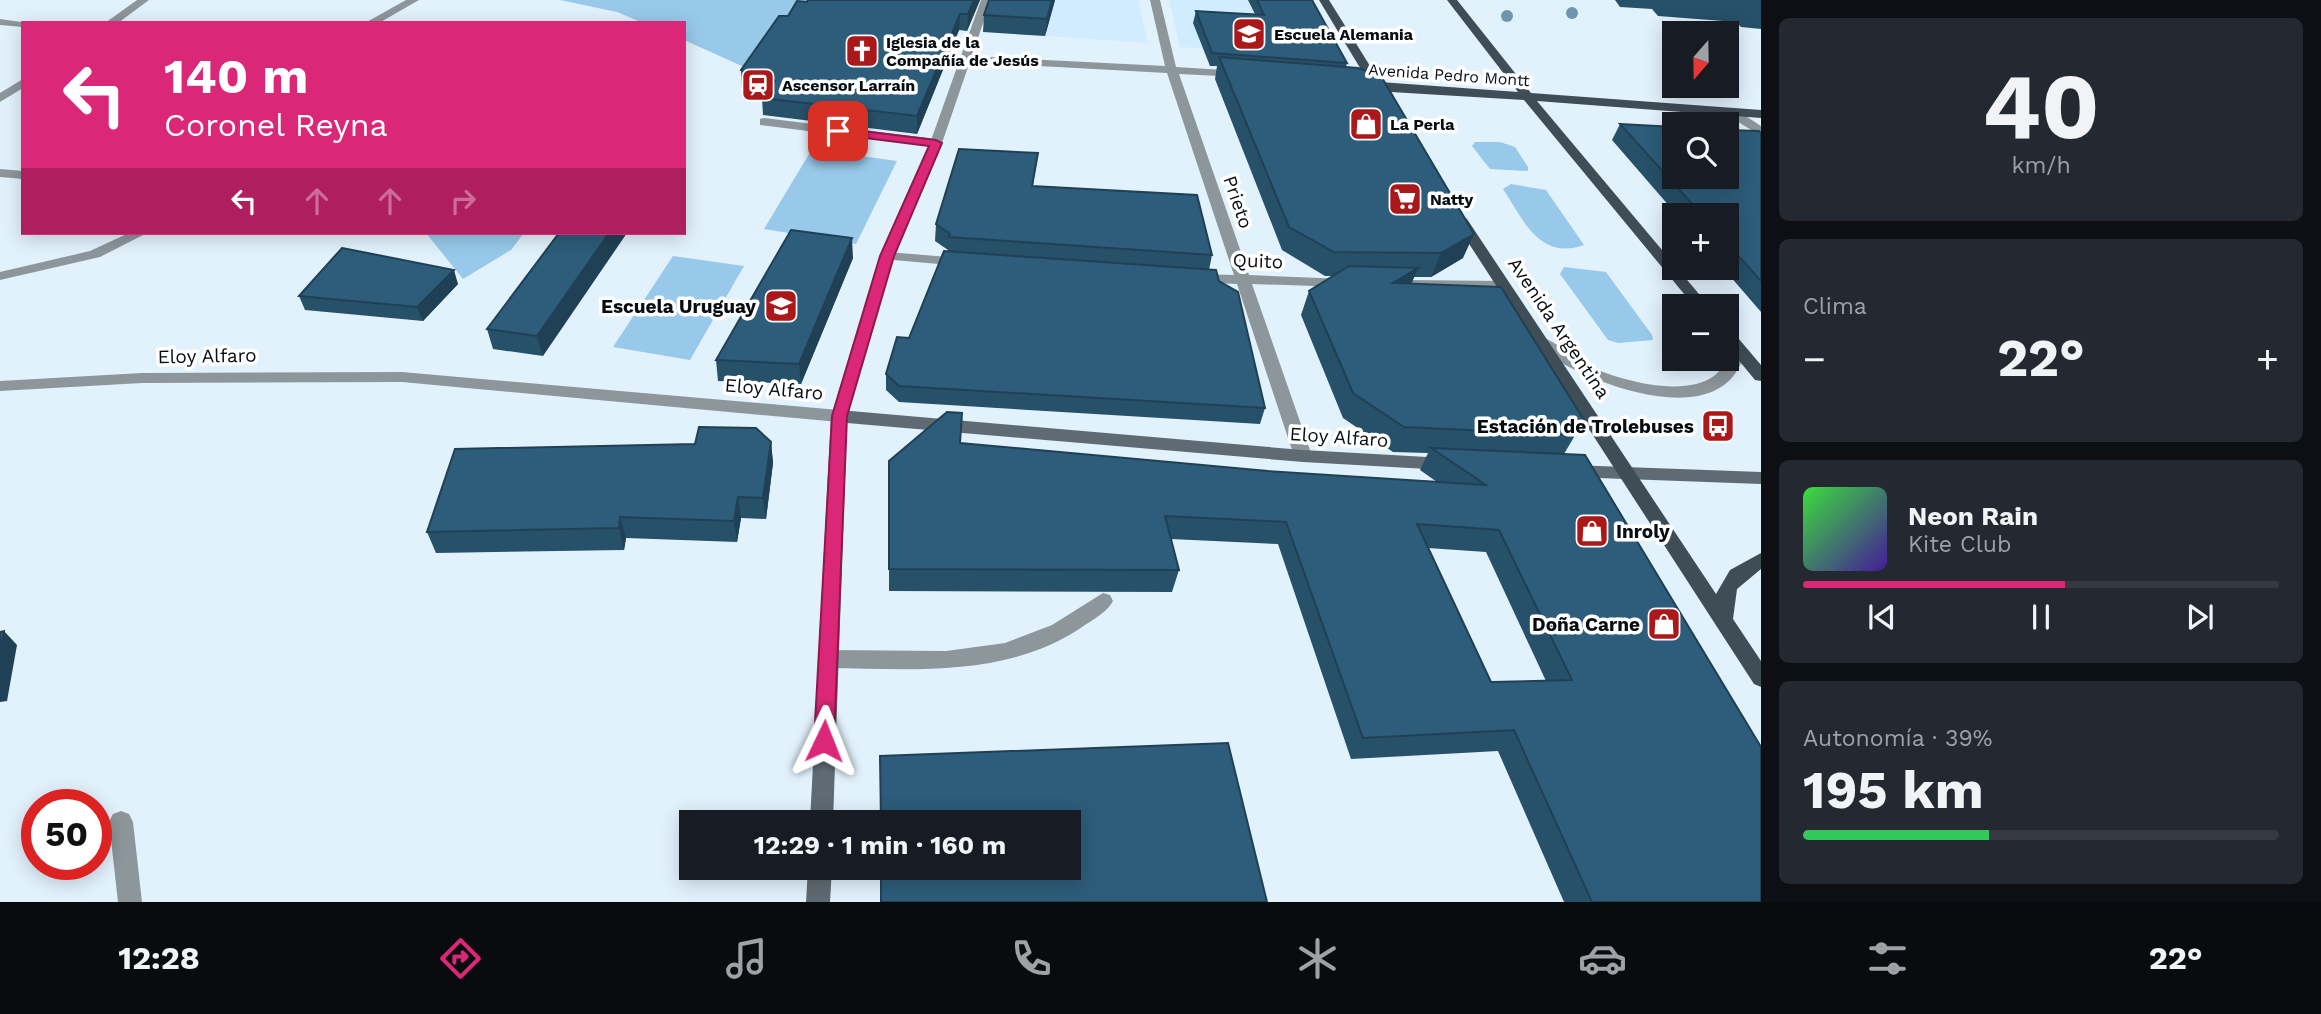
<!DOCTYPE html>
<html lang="es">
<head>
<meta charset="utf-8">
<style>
  body { margin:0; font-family:"Work Sans",sans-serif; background:#242831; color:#f1f3f6; height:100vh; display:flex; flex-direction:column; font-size:26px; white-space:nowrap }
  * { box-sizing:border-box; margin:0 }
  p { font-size:23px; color:#9ea1a6 }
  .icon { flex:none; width:38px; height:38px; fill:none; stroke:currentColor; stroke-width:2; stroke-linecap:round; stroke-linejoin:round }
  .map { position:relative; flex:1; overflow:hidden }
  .drawer { display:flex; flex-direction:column; gap:18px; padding:18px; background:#0d0f14; width:560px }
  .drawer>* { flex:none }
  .top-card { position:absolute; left:21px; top:21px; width:665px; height:214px; border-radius:0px; box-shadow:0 4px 18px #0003; background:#db2777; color:#fff; overflow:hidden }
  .needle { width:46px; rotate:200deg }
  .controls { position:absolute; left:1662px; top:21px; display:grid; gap:14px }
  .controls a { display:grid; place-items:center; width:77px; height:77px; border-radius:0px; background:#171b24; box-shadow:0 4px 18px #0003; font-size:35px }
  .speed { position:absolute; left:21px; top:789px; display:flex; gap:14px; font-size:35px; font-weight:700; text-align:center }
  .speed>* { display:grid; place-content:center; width:91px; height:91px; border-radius:50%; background:#171b24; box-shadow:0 4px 18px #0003; line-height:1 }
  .speed .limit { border:10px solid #d22; background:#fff; color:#111 }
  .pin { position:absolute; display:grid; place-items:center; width:60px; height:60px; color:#fff; margin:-30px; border-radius:14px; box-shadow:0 4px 10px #0006 }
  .me { position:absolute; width:77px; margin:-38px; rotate:2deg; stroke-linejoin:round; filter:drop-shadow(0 0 5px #0008) }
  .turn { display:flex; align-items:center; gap:24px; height:147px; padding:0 28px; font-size:32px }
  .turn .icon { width:91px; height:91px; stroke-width:2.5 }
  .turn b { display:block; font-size:49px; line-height:60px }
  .lanes { display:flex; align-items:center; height:66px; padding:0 28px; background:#0003; justify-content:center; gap:35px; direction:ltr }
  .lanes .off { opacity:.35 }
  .big { font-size:52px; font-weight:700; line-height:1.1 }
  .drawer .tile { flex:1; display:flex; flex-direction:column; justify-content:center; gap:10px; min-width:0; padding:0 24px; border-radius:10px; background:#242831 }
  .drawer .dial { align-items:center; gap:0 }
  .dial b { font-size:91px; line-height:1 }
  .song { display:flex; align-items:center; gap:21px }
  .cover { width:84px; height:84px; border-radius:10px; background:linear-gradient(135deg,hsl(120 70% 55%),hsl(260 70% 35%)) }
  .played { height:7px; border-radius:4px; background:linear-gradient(90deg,#db2777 55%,#363941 55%) }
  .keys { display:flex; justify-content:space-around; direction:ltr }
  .heat { display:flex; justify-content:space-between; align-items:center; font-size:38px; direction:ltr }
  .charge { height:10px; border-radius:5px; background:linear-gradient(90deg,#34c759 39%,#363941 0) }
  .trip { position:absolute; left:679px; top:810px; width:402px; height:70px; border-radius:0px; background:#171b24; box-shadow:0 4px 18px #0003; font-weight:700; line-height:70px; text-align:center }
  .dock { display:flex; height:112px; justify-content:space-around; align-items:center; background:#090b0e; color:#9ea1a6 }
  .dock .icon { width:49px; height:49px }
  .dock .active { color:#db2777 }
  .dock b { font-size:32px; color:#f1f3f6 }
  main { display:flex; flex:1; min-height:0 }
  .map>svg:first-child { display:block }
  .built { fill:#d1ecfe }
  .green { fill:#98c9ea }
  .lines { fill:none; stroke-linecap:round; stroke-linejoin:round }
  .service { fill:#8d969b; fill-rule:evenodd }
  .minor { fill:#8d969b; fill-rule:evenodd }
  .tertiary { fill:#8d969b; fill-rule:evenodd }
  .secondary { fill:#5f6b73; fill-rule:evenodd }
  .primary { fill:#3f4d57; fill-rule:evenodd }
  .tree { fill:#6e97ae }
  .wall { fill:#275069; fill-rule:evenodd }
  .shaded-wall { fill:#204155 }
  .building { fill:#2d5d7a; stroke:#204155; stroke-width:2; fill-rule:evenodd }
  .route { fill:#db2777; stroke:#8e194d; stroke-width:2 }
  .labels { text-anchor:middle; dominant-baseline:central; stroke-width:7; stroke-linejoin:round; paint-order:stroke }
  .far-poi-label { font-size:16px; font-weight:bold; fill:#070d11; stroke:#fff; text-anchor:start }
  .far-street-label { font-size:16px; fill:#070d11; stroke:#fff }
  .street-label { font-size:19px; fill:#070d11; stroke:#fff }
  .poi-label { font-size:19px; font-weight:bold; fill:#070d11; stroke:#fff; text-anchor:end }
</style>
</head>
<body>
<main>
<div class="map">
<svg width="1761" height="902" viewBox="0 0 1761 902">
  <rect width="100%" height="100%" fill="#e2f2fd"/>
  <path class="built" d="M1010 0H1138L1148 43 1000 33Z
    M1169 0H1302L1333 58 1180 47Z"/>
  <path class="green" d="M560 0H811L753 71 684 40V23H643L617 12Z
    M1500 142 1515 147 1528 167V171L1490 169 1472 146 1475 142Z
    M812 149 897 161 856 244 764 229Z
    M1511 184 1546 190 1584 245C1539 261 1523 219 1503 189Z
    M426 233H524L511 250 463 279Z
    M673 256 744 266 690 360 613 347Z
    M1564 267 1606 272 1652 335 1653 340 1618 343 1608 340 1560 274Z"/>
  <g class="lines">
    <path class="service" d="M1541 337C1556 341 1569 355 1583 363 1613 379 1683 399 1714 376 1726 367 1725 356 1731 344L1737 343 1745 348C1743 355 1742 363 1738 369 1703 431 1576 378 1535 346L1533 342 1535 338Z
      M1103 593 1110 595 1113 601C1108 611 1094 619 1085 625 1010 678 914 669 828 668L821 665 818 659 821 653 828 650 946 651 1005 643 1052 625Z"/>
    <path class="minor" d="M137 0H149L118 23H105Z
      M406 0H419L379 23H365Z
      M1150 0H1160L1176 67 1240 71 1246 74 1240 77 1179 74 1249 275 1345 279 1352 283 1345 287 1252 284 1312 456 1309 460 1303 462 1294 456 1237 284 1195 282 1188 278 1195 274 1234 275 1167 73 968 62 962 59 968 56 1165 66Z
      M0 19 28 23H23V27L0 25Z
      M23 79V88L0 102V93Z
      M1727 109H1735L1761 126V136L1727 115Z
      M764 118 936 139 942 143 936 147 760 125V119Z
      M0 169 23 171V179L0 177Z
      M129 233H147L100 257 0 280V272L90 251Z
      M887 252 961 258 968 262 961 266 882 259V253Z
      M1408 280 1503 281 1510 286 1503 291 1403 287 1401 284Z
      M402 372 839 410 847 416 839 422 402 382 142 383 0 391V381L142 373Z
      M121 811 129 814 133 822 142 902H118L109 822 113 814Z"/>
    <path class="tertiary" d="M981 0H991L942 143 894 256 847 416 845 420H833L831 416 880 256 930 143Z"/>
    <path class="secondary" d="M839 410 1303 450 1445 458 1454 464 1445 470 1303 462 847 423 833 822H810L831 416Z
      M1571 465 1761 472V484L1571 477 1562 471Z
      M808 868H832L830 902H806Z"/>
    <path class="primary" d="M1319 0H1329L1380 82 1518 92 1447 0H1457L1531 93 1761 110V118L1537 101 1709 306H1694L1524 100 1374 91Z
      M1460 215 1467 219 1716 594 1730 570 1761 553V569L1737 589 1733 619 1761 661V687L1754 684 1453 219Z
      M1727 331 1733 332 1761 365V381L1755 380 1727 346Z"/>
  </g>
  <g class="tree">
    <circle cx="1572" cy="13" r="6"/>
    <circle cx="1507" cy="16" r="6"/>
  </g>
  <path class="wall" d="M980 0 967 31 959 30 917 134 763 115 762 98 764 95 742 88 741 70 788 16 807 2Z
    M1055 0 1045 36 983 32 984 15Z
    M1248 0H1312L1347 63 1346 67 1463 258 1431 277H1414L1411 284 1584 420 1564 454 1761 902H1564L1498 751 1351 759 1278 544 1171 539 1179 570 1172 592 889 591V461L960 443 1268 471 1437 482 1420 470 1428 453 1393 452 1343 418 1301 315 1309 291 1333 276H1325L1282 250 1215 79 1217 66H1210L1193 23 1196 11 1255 14ZM1428 548 1486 552 1546 681 1491 682Z
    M1615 0H1761V29L1741 27 1736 22 1658 16 1652 9 1620 7Z
    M1620 124 1761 133V312L1723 268H1727V215H1677L1612 140Z
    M1038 153 1033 186 1212 255 1209 270 1219 281 1265 408 1260 424 899 402 886 390V374L909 338 948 251V250L935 241 936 224Z
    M559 233 543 356 493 349 487 329Z
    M853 258 801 384 718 381 716 360Z
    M458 284 423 321 305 310 299 296Z
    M771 442 773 463 766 519 741 518 737 542 626 538 624 550 436 553 427 532 695 444Z"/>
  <path class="shaded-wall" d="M974 0H980L967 31 968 14Z
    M1052 0H1055L1045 36 1047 19Z
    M960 14 959 30 917 134V116Z
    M609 233H627L543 356 537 336Z
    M1474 234 1463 258 1431 277 1441 253Z
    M852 238 853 258 801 384 799 364Z
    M1418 268 1408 292 1393 283Z
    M454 270 458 284 423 321 417 307Z
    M771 442 773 463 766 519 763 498Z
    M738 497 741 518 737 542 734 521Z
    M620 517 626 538 624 550 619 528Z
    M4 631 17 645 7 701 0 702V651Z"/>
  <path class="building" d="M808 0H974L968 14H960L917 116 762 98 775 81 741 70 779 16H788L797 1 807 2Z
    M989 0H1052L1047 19 984 15Z
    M1257 0H1312L1347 63 1212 53 1196 11 1264 15Z
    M1219 57 1358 68 1381 76 1474 234 1441 253 1334 252 1289 227Z
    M1620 124 1675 127V177H1727V130L1759 131 1761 133V281L1727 243V215H1702Z
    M959 149 1038 153 1032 186 1197 195 1212 255 949 237 950 234 936 224Z
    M791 230 852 238 799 364 716 360Z
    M559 233H609L537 336 487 329Z
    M342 248 454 270 417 307 299 296Z
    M944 251 1216 270 1219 281 1238 292 1265 408 899 386 886 374 897 337 909 338Z
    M1349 266 1418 268 1393 283 1501 287 1584 420H1567L1576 435 1404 427 1353 393 1309 291Z
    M947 412 962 413 960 443 1268 471 1486 485 1431 448 1585 455 1761 747V902H1592L1514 730 1363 738 1286 522 1165 516 1179 570 889 569V461ZM1417 524 1499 530 1572 680 1491 682Z
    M699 427 756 428 771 442 763 498 738 497 734 521 620 517 619 528 427 532 455 449 695 444Z
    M4 631 0 651V632Z
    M1228 743 1267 902H881V868H1069V822H881L880 756Z"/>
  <path class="route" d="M838 128 936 140 942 143 894 256 847 416 834 741 832 747 824 750 817 747 814 741 832 416 880 256 929 146 834 134 832 131Z"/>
  <defs>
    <symbol id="school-square" viewBox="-11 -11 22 22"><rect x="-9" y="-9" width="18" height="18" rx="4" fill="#ab1819" stroke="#fff"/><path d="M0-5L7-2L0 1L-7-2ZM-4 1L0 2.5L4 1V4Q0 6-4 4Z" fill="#fff"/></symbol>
    <symbol id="church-square" viewBox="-11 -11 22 22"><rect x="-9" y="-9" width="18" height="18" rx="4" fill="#ab1819" stroke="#fff"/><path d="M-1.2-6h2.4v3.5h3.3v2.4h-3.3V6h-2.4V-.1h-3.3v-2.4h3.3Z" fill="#fff"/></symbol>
    <symbol id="station-square" viewBox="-11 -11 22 22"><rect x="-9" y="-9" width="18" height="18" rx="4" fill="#ab1819" stroke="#fff"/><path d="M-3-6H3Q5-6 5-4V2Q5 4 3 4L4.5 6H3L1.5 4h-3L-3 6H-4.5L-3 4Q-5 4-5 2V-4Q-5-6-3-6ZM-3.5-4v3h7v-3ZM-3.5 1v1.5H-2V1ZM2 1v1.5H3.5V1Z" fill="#fff"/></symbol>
    <symbol id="shop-square" viewBox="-11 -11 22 22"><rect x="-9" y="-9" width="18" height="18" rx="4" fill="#ab1819" stroke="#fff"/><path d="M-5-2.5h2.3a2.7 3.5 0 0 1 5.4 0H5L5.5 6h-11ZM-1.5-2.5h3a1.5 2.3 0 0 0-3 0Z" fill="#fff"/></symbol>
    <symbol id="supermarket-square" viewBox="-11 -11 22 22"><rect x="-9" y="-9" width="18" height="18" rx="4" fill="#ab1819" stroke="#fff"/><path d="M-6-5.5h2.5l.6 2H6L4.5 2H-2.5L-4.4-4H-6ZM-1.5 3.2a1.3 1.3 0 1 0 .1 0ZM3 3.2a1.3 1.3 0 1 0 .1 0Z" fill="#fff"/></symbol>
    <symbol id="bus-square" viewBox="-11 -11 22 22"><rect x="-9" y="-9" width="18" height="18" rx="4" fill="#ab1819" stroke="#fff"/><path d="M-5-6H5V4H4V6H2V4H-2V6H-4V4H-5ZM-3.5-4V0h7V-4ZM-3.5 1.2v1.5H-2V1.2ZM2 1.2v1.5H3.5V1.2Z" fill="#fff"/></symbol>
  </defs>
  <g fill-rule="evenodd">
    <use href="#school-square" x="1230" y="15" width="38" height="38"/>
    <use href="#church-square" x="843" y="32" width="38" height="38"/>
    <use href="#station-square" x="739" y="66" width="38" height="38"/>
    <use href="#shop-square" x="1347" y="105" width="38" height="38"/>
    <use href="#supermarket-square" x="1386" y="180" width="38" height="38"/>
    <use href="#school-square" x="762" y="287" width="38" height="38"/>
    <use href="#bus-square" x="1699" y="407" width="38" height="38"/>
    <use href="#shop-square" x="1573" y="512" width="38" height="38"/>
    <use href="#shop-square" x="1645" y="605" width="38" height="38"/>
  </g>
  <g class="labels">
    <g class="far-poi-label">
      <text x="1274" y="34">Escuela Alemania</text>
      <text x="886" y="42">Iglesia de la<tspan x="886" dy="18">Compañía de Jesús</tspan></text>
      <text x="782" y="85">Ascensor Larraín</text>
      <text x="1390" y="124">La Perla</text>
      <text x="1430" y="199">Natty</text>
    </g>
    <g class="far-street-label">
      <text transform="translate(1449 75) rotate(4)">Avenida Pedro Montt</text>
    </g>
    <g class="street-label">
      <text transform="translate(1238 202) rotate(71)">Prieto</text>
      <text transform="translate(1258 261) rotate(2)">Quito</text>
      <text transform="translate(1559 328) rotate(56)">Avenida Argentina</text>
      <text transform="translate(207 356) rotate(-1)">Eloy Alfaro</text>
      <text transform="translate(774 389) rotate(5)">Eloy Alfaro</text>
      <text transform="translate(1339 437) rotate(4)">Eloy Alfaro</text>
    </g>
    <g class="poi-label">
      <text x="756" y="306">Escuela Uruguay</text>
      <text x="1694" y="426">Estación de Trolebuses</text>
      <text x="1616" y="531" text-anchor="start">Inroly</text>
      <text x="1640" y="624">Doña Carne</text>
    </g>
  </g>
</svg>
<div class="controls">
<a><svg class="needle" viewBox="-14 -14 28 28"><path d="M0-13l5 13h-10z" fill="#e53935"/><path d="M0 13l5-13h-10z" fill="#9ea1a6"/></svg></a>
<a><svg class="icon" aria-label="search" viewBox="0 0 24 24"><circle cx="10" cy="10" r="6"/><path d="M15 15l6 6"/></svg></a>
<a>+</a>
<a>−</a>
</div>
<div class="speed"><div class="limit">50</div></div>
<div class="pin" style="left:838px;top:131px;background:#d93025"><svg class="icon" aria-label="arrive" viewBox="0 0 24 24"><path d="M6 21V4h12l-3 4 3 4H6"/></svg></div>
<svg class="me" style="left:824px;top:741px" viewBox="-20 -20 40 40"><path d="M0-17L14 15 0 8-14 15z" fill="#db2777" stroke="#fff" stroke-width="4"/></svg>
<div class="trip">12:29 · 1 min · 160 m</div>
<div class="top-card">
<div class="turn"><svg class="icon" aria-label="left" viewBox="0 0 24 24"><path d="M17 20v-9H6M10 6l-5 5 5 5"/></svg><div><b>140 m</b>Coronel Reyna</div></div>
<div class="lanes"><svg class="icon" aria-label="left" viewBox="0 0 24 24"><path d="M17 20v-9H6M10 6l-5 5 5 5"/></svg><svg class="icon off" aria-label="ahead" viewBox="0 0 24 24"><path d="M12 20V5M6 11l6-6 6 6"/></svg><svg class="icon off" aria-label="ahead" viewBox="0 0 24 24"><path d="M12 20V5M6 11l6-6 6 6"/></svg><svg class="icon off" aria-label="right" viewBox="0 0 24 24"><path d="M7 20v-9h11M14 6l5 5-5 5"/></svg></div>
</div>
</div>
<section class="drawer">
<div class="tile dial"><b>40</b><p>km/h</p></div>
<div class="tile"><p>Clima</p>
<div class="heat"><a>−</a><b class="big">22°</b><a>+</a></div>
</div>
<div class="tile">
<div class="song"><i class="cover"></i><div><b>Neon Rain</b><p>Kite Club</p></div></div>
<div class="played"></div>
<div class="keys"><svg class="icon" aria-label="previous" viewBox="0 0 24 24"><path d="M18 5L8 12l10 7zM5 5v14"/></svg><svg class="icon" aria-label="pause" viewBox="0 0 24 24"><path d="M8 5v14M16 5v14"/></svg><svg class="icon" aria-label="next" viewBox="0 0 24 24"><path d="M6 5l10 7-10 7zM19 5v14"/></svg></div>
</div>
<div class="tile"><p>Autonomía · 39%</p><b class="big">195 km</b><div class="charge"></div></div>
</section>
</main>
<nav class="dock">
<b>12:28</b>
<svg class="icon active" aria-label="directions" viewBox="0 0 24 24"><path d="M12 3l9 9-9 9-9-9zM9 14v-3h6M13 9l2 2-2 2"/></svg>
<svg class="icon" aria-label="music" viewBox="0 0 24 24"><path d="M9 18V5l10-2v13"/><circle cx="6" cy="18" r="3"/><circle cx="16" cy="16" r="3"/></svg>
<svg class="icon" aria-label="phone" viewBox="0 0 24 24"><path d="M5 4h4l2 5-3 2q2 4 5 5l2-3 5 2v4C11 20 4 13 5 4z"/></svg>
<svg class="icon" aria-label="climate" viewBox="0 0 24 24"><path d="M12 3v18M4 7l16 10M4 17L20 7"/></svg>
<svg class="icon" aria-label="car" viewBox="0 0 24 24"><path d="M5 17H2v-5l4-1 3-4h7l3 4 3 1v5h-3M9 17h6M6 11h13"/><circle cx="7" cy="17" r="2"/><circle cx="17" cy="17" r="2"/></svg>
<svg class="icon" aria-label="filters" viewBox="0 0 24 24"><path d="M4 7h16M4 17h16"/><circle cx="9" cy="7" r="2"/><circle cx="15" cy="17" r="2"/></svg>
<b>22°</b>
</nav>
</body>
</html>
